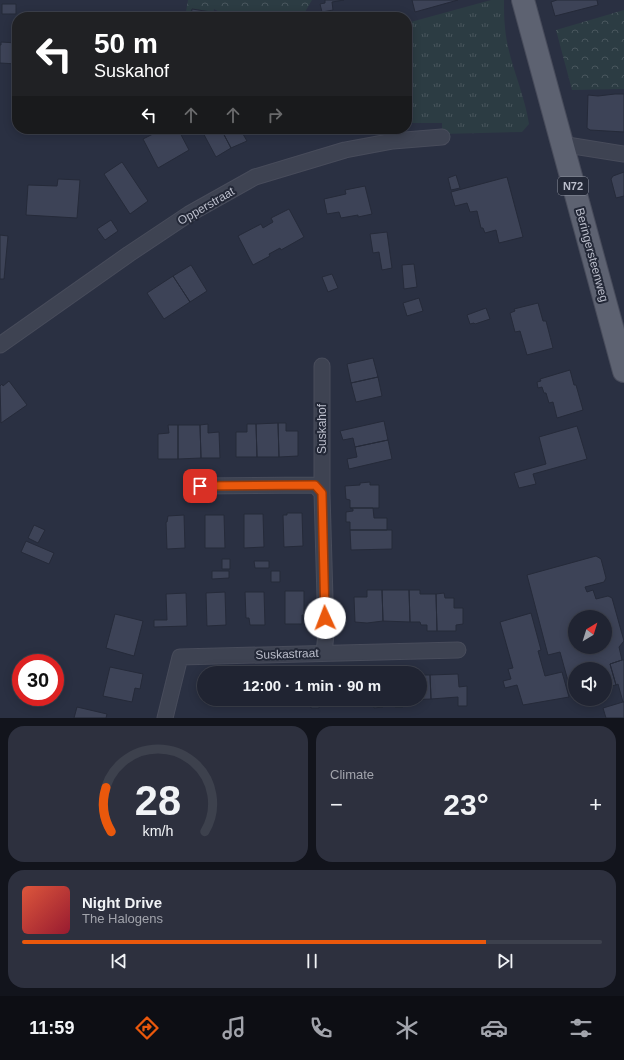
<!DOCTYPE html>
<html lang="en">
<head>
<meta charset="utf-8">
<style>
  body { margin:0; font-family:Arial,sans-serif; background:#2d303e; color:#f1f3f6; height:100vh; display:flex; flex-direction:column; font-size:15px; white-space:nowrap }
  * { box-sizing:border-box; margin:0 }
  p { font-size:13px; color:#a2a4ac }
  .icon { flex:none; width:22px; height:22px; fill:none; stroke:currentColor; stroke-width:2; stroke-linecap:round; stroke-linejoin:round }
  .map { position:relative; height:718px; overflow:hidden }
  .drawer { display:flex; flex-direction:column; gap:8px; padding:8px; background:#12141c; flex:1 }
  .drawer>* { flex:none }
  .banner { position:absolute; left:12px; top:12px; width:400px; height:122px; border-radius:16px; box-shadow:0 2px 10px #0003,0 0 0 1px #3d414d; background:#202124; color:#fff; overflow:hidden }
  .needle { width:26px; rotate:38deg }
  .tools { position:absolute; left:568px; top:610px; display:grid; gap:8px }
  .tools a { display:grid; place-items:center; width:44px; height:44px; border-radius:50%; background:#202432; box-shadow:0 2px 10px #0003,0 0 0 1px #3d414d; font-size:20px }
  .speed { position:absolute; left:12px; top:654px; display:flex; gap:8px; font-size:20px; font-weight:700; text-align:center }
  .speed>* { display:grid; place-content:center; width:52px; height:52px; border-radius:50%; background:#202432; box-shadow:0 2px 10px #0003,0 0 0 1px #3d414d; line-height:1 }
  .speed .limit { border:6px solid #d22; background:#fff; color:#111 }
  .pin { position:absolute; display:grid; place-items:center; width:34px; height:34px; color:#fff; margin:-17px; border-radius:8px; box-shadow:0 2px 6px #0006 }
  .me { position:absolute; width:44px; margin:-22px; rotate:358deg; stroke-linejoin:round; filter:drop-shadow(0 0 3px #0008) }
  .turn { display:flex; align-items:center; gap:14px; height:84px; padding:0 16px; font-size:18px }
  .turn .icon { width:52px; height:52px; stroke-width:2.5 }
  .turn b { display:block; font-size:28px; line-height:34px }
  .lanes { display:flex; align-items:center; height:38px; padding:0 16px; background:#0003; justify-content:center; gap:20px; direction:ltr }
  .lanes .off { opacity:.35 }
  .big { font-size:30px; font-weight:800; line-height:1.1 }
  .drawer .tile { flex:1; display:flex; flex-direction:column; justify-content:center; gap:6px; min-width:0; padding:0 14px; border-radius:16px; background:#2d303e }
  .drawer .dial { align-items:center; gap:0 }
  .dial svg { height:104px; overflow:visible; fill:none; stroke:#3d414d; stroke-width:7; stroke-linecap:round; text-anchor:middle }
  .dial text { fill:#f1f3f6; stroke:none }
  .song { display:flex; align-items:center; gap:12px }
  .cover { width:48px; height:48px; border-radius:6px; background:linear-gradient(135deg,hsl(10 70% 55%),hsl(350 70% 35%)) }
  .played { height:4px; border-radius:2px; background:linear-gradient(90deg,#ea580c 80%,#3d414d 80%) }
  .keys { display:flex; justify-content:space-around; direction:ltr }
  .heat { display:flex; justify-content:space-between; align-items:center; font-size:22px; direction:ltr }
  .drawer .tiles { flex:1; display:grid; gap:8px; grid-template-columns:1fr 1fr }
  .tile:last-child { grid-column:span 2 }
  .trip { position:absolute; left:197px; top:666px; width:230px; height:40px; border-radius:20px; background:#202432; box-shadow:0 2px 10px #0003,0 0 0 1px #3d414d; font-weight:800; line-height:40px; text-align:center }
  .tab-bar { display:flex; height:64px; justify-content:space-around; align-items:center; background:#0d0e14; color:#a2a4ac }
  .tab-bar .icon { width:28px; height:28px }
  .tab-bar .current { color:#ea580c }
  .tab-bar b { font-size:18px; color:#f1f3f6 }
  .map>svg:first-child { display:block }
  .grass { fill:url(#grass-tufts) }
  .forest { fill:url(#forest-crowns) }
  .building { fill:#3d4357; stroke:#252a39; fill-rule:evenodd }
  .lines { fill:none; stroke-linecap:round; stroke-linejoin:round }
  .street-casing { stroke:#484c5b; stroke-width:17 }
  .primary-casing { stroke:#484c5b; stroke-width:24 }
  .street { stroke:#3e4352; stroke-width:15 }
  .primary { stroke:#5d6271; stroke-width:22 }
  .route-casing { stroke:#983908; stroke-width:10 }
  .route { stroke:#ea580c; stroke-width:7 }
  .labels { text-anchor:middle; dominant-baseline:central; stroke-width:4; stroke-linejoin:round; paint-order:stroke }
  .shield { fill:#232837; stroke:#8e929f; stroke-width:1 }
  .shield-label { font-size:11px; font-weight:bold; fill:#bcbfcc }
  .street-label { font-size:12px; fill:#bcbfcc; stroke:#232837 }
</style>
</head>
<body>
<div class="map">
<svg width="624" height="718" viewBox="0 0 624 718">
  <defs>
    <pattern id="grass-tufts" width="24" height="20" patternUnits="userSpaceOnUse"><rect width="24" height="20" fill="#2c3c43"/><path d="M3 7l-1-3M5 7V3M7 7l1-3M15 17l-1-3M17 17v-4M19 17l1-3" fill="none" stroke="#49565d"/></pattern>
    <pattern id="forest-crowns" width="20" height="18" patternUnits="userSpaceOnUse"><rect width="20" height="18" fill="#2c3c43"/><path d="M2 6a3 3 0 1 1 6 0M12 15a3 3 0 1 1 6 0" fill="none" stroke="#49565d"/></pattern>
  </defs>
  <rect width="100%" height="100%" fill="#2a3042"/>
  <path class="grass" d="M491 0H504C504 9 504 19 505 28 508 61 524 91 529 124L522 132 442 134V123H412L407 101V23Z"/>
  <path class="forest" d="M188 0H312L302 17H229L214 9 213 17H185Z
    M624 10V89L572 90 556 30Z"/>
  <path class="building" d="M325 0H344L332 2 333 10 322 12 320 4 325 3Z
    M412 0H458L415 12Z
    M557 0H597L598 5 555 16 551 2Z
    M2 4H16V14H2Z
    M192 9 211 12V17H191Z
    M333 12 334 17H321L320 14Z
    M224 15 239 17H223Z
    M1 42 17 43V64L0 63V45H1Z
    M615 94H624V132L590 130 587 128 588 95 598 96Z
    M163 129H178L189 150 158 168 143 139Z
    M201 129H221L231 148 216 157Z
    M221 129H240L247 141 231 148Z
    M122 162 148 201 130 214 104 174Z
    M624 172V196L616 198 611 179 613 176Z
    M456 175 460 188 451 190 448 178Z
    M507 177 523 237 499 243 496 230 485 233 483 228H481L477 211 470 212 467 203 455 206 451 192Z
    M58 179 80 180 77 218 26 215 28 185 57 186Z
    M365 186 372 214 358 217V215L341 218 339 212 327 214 324 199 346 194 345 190Z
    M289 209 304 237 281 250 280 248 269 254 270 256 253 265 238 236 261 224 263 228 273 222 271 218Z
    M111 220 118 231 105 240 97 229Z
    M387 232 392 268 382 270 379 252 373 253 370 234Z
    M0 235 8 236 4 279H0Z
    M414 264 417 287 404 289 402 265Z
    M191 265 207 291 190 302 173 276Z
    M332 274 338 288 328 292 322 277Z
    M173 276 190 302 164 319 147 293Z
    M419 298 423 311 407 316 403 303Z
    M538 303 543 321H546L553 348 527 355 520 331 515 332 510 313 515 311 514 309Z
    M486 308 490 319 475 324 474 323 470 324 467 315Z
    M373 358 378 377 351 383 347 364Z
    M570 370 574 385H576L583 410 557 418 553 402 549 403 546 393H544L542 387 538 388 537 382 541 381 540 379Z
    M378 377 382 396 356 402 351 383Z
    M9 381 27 405 1 423 0 386 2 384 3 386Z
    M384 421 388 440 355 447 353 438 343 440 340 431Z
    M278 423 279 457H257L256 424Z
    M278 423H286V431H298V456L279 457Z
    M208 424V433L219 432 220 458H201L200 425Z
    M247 424H256L257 457H236V432H247Z
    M168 425H178V459H158V434L169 433Z
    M178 425H200L201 458 178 459Z
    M577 426 587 459 533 474 536 484 519 488 514 473 546 464 539 437Z
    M388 440 392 459 349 469 347 459 357 457 355 447Z
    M370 482V485H379V508H350V500L346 499 345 486 360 485V483Z
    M350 508H373L374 518H387V530H350V522H346V512L353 511V509Z
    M287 513H302L303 546 284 547 283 515H287Z
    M244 514H263L264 547 244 548Z
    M184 515 185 548 167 549 166 522H167L168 516Z
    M205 515H224L225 548H205Z
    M34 525 45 530 38 543 28 538Z
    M350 530H392V549L351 550Z
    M26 541 54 553 49 564 21 552Z
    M596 556 601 559 606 578 604 582 585 587 587 592 593 590 596 599 608 596 612 598 624 641 619 647 622 660 610 664 616 685 611 686 607 670 605 671V669H575V679L568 681 560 652 548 655 527 575ZM575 617H605V647H575Z
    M222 559H230V569H222Z
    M254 561H269V568H255Z
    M212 571H229V578L212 579Z
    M271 571H280V582H271Z
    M367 590H382L383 621 367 623 355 622 354 597H367Z
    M382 590H409L410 622 383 621Z
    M409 590H420V594H436L437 631H427V625H421L420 622H410Z
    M285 591H304V615H302V624H285Z
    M225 592 226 625 207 626 206 593Z
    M245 592H264L265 625H250L249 618H246Z
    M186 593 187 626 154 627V620H167L166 594Z
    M444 593 445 598H454V608H463V624L456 625V631H437L436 594Z
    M531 613 541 650 538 651 545 676 562 672 569 697 523 705 517 685 505 688 503 681 511 679 508 669 513 668 500 622Z
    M115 614 143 621 134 656 106 648Z
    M622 660H624V702H623L618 684 616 685 610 664Z
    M110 667 143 674 140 689 135 688 132 702 103 696Z
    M458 674 459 687 467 686V706H458V697L431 699 430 675Z
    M420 675H430L431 699 403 700V707H395V699H420Z
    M207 699H234V703L207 704Z
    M234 699H262L263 703H234Z
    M262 699H290V702L263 703Z
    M310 699H346L347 701 320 702 319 708H311Z
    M346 699H383V707L374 708V701H347Z
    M623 702H624V718H606L603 708Z
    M77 707 107 714 106 718H74Z"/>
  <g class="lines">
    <defs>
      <path id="street" d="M561 144 624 154
        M0 345 129 254 189 214 255 177 345 150 393 141 442 137
        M322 366V493
        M200 486 315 485 322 493 326 634 324 653
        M165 718 180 657 458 650"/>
      <path id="primary" d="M523 0 624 371"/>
    </defs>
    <use href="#street" class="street-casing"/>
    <use href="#primary" class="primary-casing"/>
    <use href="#street" class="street"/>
    <use href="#primary" class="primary"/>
  </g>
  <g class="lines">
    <defs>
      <path id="route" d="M200 486 315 485 322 493 325 618"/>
    </defs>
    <use href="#route" class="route-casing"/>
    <use href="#route" class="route"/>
  </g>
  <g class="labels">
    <rect class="shield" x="558" y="177" width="30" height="18" rx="3"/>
    <g class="shield-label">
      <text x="573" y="186">N72</text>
    </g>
    <g class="street-label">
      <text transform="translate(206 206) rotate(-30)">Opperstraat</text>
      <text transform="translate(592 255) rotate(75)">Beringersteenweg</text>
      <text transform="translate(322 429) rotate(-90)">Suskahof</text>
      <text transform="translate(287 654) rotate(-2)">Suskastraat</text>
    </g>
  </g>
</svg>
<div class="tools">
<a><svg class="needle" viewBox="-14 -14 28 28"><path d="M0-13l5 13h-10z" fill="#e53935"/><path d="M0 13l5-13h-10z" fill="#a2a4ac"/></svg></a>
<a><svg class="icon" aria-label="sound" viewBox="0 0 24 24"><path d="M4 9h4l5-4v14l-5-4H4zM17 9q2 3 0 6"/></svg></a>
</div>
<div class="speed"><div class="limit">30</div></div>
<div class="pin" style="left:200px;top:486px;background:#d93025"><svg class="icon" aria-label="arrive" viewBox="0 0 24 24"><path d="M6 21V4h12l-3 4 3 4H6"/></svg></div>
<svg class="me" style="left:325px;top:618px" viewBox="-20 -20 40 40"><circle r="19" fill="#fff"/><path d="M0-13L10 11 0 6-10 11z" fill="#ea580c"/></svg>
<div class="trip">12:00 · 1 min · 90 m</div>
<div class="banner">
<div class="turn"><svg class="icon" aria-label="left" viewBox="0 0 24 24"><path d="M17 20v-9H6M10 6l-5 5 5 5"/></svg><div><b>50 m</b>Suskahof</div></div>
<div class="lanes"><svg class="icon" aria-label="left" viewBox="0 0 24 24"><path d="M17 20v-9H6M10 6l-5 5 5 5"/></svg><svg class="icon off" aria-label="ahead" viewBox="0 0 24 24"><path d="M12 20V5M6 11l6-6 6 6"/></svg><svg class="icon off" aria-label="ahead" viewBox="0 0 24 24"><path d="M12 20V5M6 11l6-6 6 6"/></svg><svg class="icon off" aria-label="right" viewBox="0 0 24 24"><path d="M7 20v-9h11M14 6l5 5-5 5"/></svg></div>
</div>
</div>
<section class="drawer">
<div class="tiles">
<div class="tile dial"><svg viewBox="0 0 100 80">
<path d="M14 69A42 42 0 1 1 86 69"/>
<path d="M14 69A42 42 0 0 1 10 35" stroke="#ea580c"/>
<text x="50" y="56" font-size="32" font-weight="700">28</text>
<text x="50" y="72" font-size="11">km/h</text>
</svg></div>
<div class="tile"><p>Climate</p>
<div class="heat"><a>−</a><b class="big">23°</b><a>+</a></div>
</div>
<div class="tile">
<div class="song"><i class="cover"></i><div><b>Night Drive</b><p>The Halogens</p></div></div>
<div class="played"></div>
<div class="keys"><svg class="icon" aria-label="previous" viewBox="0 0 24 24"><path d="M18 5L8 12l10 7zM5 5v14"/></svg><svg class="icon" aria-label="pause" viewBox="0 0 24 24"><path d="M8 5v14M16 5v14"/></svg><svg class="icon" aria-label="next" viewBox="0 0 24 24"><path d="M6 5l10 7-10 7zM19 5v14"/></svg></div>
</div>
</div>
</section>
<nav class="tab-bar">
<b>11:59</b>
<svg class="icon current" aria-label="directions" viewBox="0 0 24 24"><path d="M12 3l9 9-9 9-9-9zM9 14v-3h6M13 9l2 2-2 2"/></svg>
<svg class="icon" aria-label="music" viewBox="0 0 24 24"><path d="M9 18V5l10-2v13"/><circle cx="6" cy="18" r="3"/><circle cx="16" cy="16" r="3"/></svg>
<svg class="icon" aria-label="phone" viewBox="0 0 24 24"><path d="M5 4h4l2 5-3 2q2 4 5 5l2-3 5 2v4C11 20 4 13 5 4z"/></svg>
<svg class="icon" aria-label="climate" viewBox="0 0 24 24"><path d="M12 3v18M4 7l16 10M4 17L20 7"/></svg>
<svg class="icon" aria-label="car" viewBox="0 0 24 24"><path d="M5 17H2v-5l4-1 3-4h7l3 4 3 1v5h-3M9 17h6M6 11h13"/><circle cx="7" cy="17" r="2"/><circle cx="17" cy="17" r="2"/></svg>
<svg class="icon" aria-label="filters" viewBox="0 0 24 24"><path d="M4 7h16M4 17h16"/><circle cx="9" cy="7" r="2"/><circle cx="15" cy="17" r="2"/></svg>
</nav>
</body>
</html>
